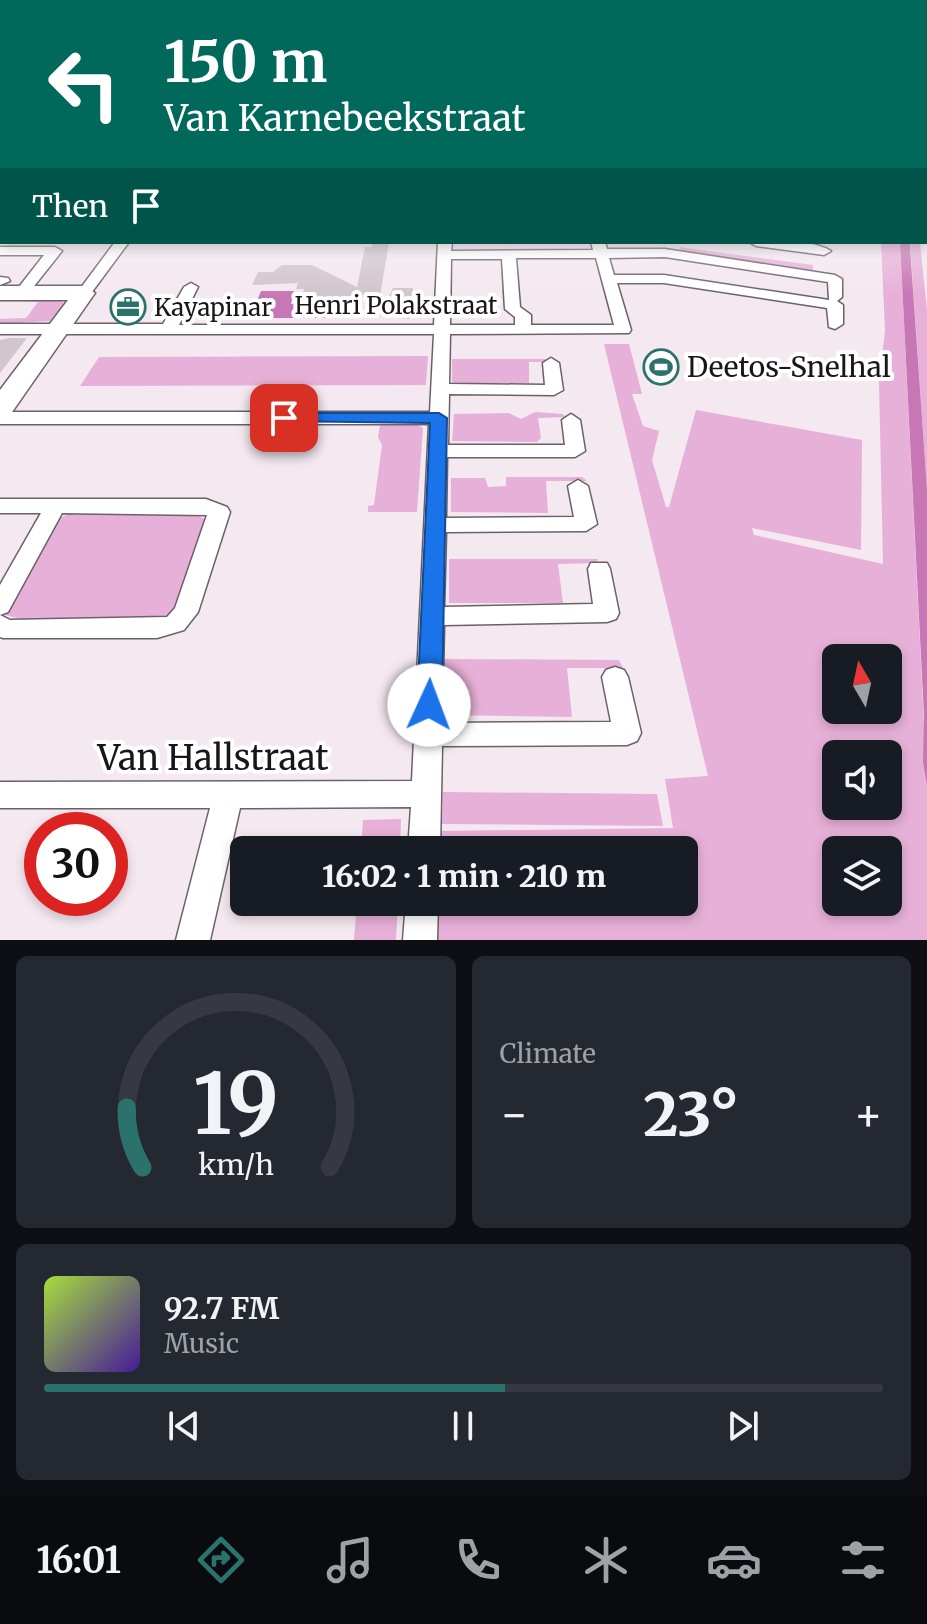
<!DOCTYPE html>
<html lang="en">
<head>
<meta charset="utf-8">
<style>
  body { margin:0; font-family:Merriweather,serif; background:#242831; color:#f1f3f6; height:100vh; display:flex; flex-direction:column; font-size:30px; white-space:nowrap }
  * { box-sizing:border-box; margin:0 }
  p { font-size:26px; color:#9ea1a6 }
  .icon { flex:none; width:44px; height:44px; fill:none; stroke:currentColor; stroke-width:2; stroke-linecap:round; stroke-linejoin:round }
  .map { position:relative; height:940px; overflow:hidden }
  .panel { display:flex; flex-direction:column; gap:16px; padding:16px; background:#0d0f14; flex:1 }
  .panel>* { flex:none }
  .banner { position:absolute; left:0px; top:0px; width:928px; height:244px; box-shadow:0 4px 12px #0003; background:#00695c; color:#fff; overflow:hidden }
  .needle { width:52px; rotate:351deg }
  .buttons { position:absolute; left:822px; top:644px; display:grid; gap:16px }
  .buttons a { display:grid; place-items:center; width:80px; height:80px; border-radius:12px; background:#171b24; box-shadow:0 4px 12px #0003; font-size:40px }
  .speed { position:absolute; left:24px; top:812px; display:flex; gap:16px; font-size:40px; font-weight:700; text-align:center }
  .speed>* { display:grid; place-content:center; width:104px; height:104px; border-radius:50%; background:#171b24; box-shadow:0 4px 12px #0003; line-height:1 }
  .speed .limit { border:12px solid #d22; background:#fff; color:#111 }
  .pin { position:absolute; display:grid; place-items:center; width:68px; height:68px; color:#fff; margin:-34px; border-radius:16px; box-shadow:0 4px 12px #0006 }
  .me { position:absolute; width:88px; margin:-44px; rotate:2deg; stroke-linejoin:round; filter:drop-shadow(0 0 6px #0008) }
  .turn { display:flex; align-items:center; gap:28px; height:168px; padding:0 32px; font-size:36px }
  .turn .icon { width:104px; height:104px; stroke-width:2.5 }
  .turn b { display:block; font-size:56px; line-height:68px }
  .then { display:flex; align-items:center; height:76px; padding:0 32px; background:#0003; gap:16px; font-size:30px }
  .big { font-size:60px; font-weight:800; line-height:1.1 }
  .panel .tile { flex:1; display:flex; flex-direction:column; justify-content:center; gap:12px; min-width:0; padding:0 28px; border-radius:12px; background:#242831 }
  .panel .dial { align-items:center; gap:0 }
  .dial svg { height:208px; overflow:visible; fill:none; stroke:#363941; stroke-width:7; stroke-linecap:round; text-anchor:middle }
  .dial text { fill:#f1f3f6; stroke:none }
  .song { display:flex; align-items:center; gap:24px }
  .cover { width:96px; height:96px; border-radius:12px; background:linear-gradient(135deg,hsl(80 70% 55%),hsl(260 70% 35%)) }
  .played { height:8px; border-radius:4px; background:linear-gradient(90deg,#2a726b 55%,#363941 55%) }
  .keys { display:flex; justify-content:space-around; direction:ltr }
  .heat { display:flex; justify-content:space-between; align-items:center; font-size:44px; direction:ltr }
  .panel .tiles { flex:1; display:grid; gap:16px; grid-template-columns:1fr 1fr }
  .tile:last-child { grid-column:span 2 }
  .trip { position:absolute; left:230px; top:836px; width:468px; height:80px; border-radius:12px; background:#171b24; box-shadow:0 4px 12px #0003; font-weight:800; line-height:80px; text-align:center }
  .tab-bar { display:flex; height:128px; justify-content:space-around; align-items:center; background:#090b0e; color:#9ea1a6 }
  .tab-bar .icon { width:56px; height:56px }
  .tab-bar .current { color:#2a726b }
  .tab-bar b { font-size:36px; color:#f1f3f6 }
  .map>svg:first-child { display:block }
  .green { fill:#e7b0d8; fill-rule:evenodd }
  .water { fill:#c777b5 }
  .building { fill:#d1c5ce }
  .lines { fill:none; stroke-linecap:round; stroke-linejoin:round }
  .street-casing { stroke:#6c6169; stroke-width:3 }
  .secondary-casing { stroke:#6c6169; stroke-width:3 }
  .street { fill:#fff; fill-rule:evenodd }
  .secondary { fill:#fff; fill-rule:evenodd }
  .rail { stroke:#4b454a; stroke-width:3 }
  .route { fill:#1a73e8; stroke:#114b97; stroke-width:2 }
  .labels { text-anchor:middle; dominant-baseline:central; stroke-width:8; stroke-linejoin:round; paint-order:stroke }
  .far-street-label { font-size:24px; fill:#191518; stroke:#fff }
  .far-poi-label { font-size:24px; fill:#191518; stroke:#fff; text-anchor:start }
  .poi-label { font-size:28px; fill:#191518; stroke:#fff; text-anchor:start }
  .near-street-label { font-size:34px; fill:#191518; stroke:#fff }
</style>
</head>
<body>
<div class="map">
<svg width="927" height="940" viewBox="0 0 927 940">
  <rect width="100%" height="100%" fill="#f4e8f1"/>
  <path class="green" d="M881 242H900L927 785V940H436L437 902H684V850H437L438 834 441 831 673 828 665 779 708 776 604 344H629L642 394H632L643 426 659 431 652 460 666 507H669L696 410 862 440 861 550 752 528 754 535 883 564 879 381 885 331ZM836 658H888V710H836ZM836 754H888V806H836ZM836 850H888V902H836Z
    M910 242H920L927 311V489Z
    M679 247 813 265V271L680 253Z
    M58 299 64 303 50 321 0 324V319L26 318 38 302 0 300Z
    M428 356 426 385 80 386 99 357Z
    M452 359H555L556 362H529V383H452Z
    M535 412 563 414 565 417 538 418 541 438 537 442 452 441 454 414 509 413 521 419Z
    M380 425H417L423 428 417 512H368V506L374 505 382 445 378 437Z
    M506 477H582L587 481H546L548 513 451 512V478H485L488 487 506 486Z
    M71 513H192L205 519 177 610 169 617 24 620 5 615 55 520Z
    M449 559H598L597 563 558 564 563 603H449Z
    M442 659 619 660 623 668H567L572 717 439 715Z
    M443 792 657 794 663 826 442 824Z
    M401 819 400 850H361L363 820Z
    M357 902H398L396 940H354Z"/>
  <path class="water" d="M900 242H910V247L927 489V785L923 762 924 716Z
    M261 291H294L291 304 334 303 331 318H250Z"/>
  <path class="building" d="M373 242H389L380 296 301 300 304 289H296L298 283 252 285 258 272H273L282 265H312L357 287 365 247H372Z
    M393 288H413L410 319 380 316Z
    M10 338H27L0 373V340Z"/>
  <g class="lines">
    <defs>
      <path id="street" d="M115 242H129L89 296H79L77 293Z
        M438 242H452L451 251 593 250 591 242H605L607 249H665L835 275 842 279V297L837 301 843 305V324L835 329 829 327 827 308 664 283H617L631 330 629 333 450 334 449 384 545 385 543 363 551 358 559 363 563 390 554 395 449 394 448 445H565L562 420 571 414 580 420 585 451 575 457H447L446 518 574 517 568 486 578 480 588 486 597 524 586 531 446 532 444 607 593 604 588 569 591 563H607L610 569 619 613 616 619 607 622 444 625 442 723 611 722 602 677 606 670 615 667 624 670 628 677 641 733 637 741 627 745 442 746 440 850H408L411 807 240 808 210 940H176L210 808H0V782L412 781 429 424H0V412H430L434 334H0V324H163L184 287 191 283 198 287 179 325H434ZM665 257 828 282 829 300 664 275H614L609 258ZM516 258H596L614 325H531V315L520 307ZM451 259H502L505 309 515 317V325H450Z
        M749 242C773 242 811 238 831 251L824 255 756 246Z
        M0 247H55L62 251 27 295 22 296 15 292 44 255H0Z
        M0 277 8 278 10 281 0 285Z
        M0 499H206L227 507 230 512 198 612 184 630 157 638H3L0 637V615L10 620 167 617 175 608 207 515 62 513 8 612 0 615V585L41 513H0Z
        M406 902H438L437 940H403Z"/>
      <path id="secondary" d="M0 286H84L95 293 10 415 0 417V390L68 300H0Z"/>
    </defs>
    <use href="#street" class="street-casing"/>
    <use href="#secondary" class="secondary-casing"/>
    <use href="#street" class="street"/>
    <use href="#secondary" class="secondary"/>
    <path class="rail" d="M926 213 927 221"/>
  </g>
  <linearGradient id="sky" x2="0" y2="1"><stop stop-color="#9b9cd4"/><stop offset="0.55" stop-color="#faf5f9"/><stop offset="1" stop-color="#faf5f9" stop-opacity="0"/></linearGradient>
  <rect width="927" height="294" fill="url(#sky)"/>
  <path class="route" d="M284 413H439L447 418 442 705 438 712 429 715 421 712 417 705 430 423 278 421 276 418Z"/>
  <defs>
    <symbol id="office-ring" viewBox="-11 -11 22 22"><circle r="9.5" fill="#fff" stroke="#2a726b" stroke-width="1.5"/><path d="M-6-3h4V-5.5h4V-3h4V5H-6ZM-1-4.5V-3h2v-1.5ZM-6 0V1H6V0Z" fill="#2a726b"/></symbol>
    <symbol id="stadium-ring" viewBox="-11 -11 22 22"><circle r="9.5" fill="#fff" stroke="#2a726b" stroke-width="1.5"/><path d="M0-5a6.5 5 0 1 0 0 10a6.5 5 0 1 0 0-10ZM-3.5-1.8h7v3.6h-7Z" fill="#2a726b"/></symbol>
  </defs>
  <g fill-rule="evenodd">
    <use href="#office-ring" x="108" y="287" width="40" height="40"/>
    <use href="#stadium-ring" x="641" y="347" width="40" height="40"/>
  </g>
  <g class="labels">
    <g class="far-street-label">
      <text x="396" y="305">Henri Polakstraat</text>
    </g>
    <g class="far-poi-label">
      <text x="154" y="307">Kayapinar</text>
    </g>
    <g class="poi-label">
      <text x="687" y="367">Deetos-Snelhal</text>
    </g>
    <g class="near-street-label">
      <text x="213" y="758">Van Hallstraat</text>
    </g>
  </g>
</svg>
<div class="buttons">
<a><svg class="needle" viewBox="-14 -14 28 28"><path d="M0-13l5 13h-10z" fill="#e53935"/><path d="M0 13l5-13h-10z" fill="#9ea1a6"/></svg></a>
<a><svg class="icon" aria-label="sound" viewBox="0 0 24 24"><path d="M4 9h4l5-4v14l-5-4H4zM17 9q2 3 0 6"/></svg></a>
<a><svg class="icon" aria-label="layers" viewBox="0 0 24 24"><path d="M12 4l9 5-9 5-9-5zM3 14l9 5 9-5"/></svg></a>
</div>
<div class="speed"><div class="limit">30</div></div>
<div class="pin" style="left:284px;top:418px;background:#d93025"><svg class="icon" aria-label="arrive" viewBox="0 0 24 24"><path d="M6 21V4h12l-3 4 3 4H6"/></svg></div>
<svg class="me" style="left:429px;top:705px" viewBox="-20 -20 40 40"><circle r="19" fill="#fff"/><path d="M0-13L10 11 0 6-10 11z" fill="#1a73e8"/></svg>
<div class="trip">16:02 · 1 min · 210 m</div>
<div class="banner">
<div class="turn"><svg class="icon" aria-label="left" viewBox="0 0 24 24"><path d="M17 20v-9H6M10 6l-5 5 5 5"/></svg><div><b>150 m</b>Van Karnebeekstraat</div></div>
<div class="then">Then<svg class="icon" aria-label="arrive" viewBox="0 0 24 24"><path d="M6 21V4h12l-3 4 3 4H6"/></svg></div>
</div>
</div>
<section class="panel">
<div class="tiles">
<div class="tile dial"><svg viewBox="0 0 100 80">
<path d="M14 69A42 42 0 1 1 86 69"/>
<path d="M14 69A42 42 0 0 1 8 46" stroke="#2a726b"/>
<text x="50" y="56" font-size="32" font-weight="700">19</text>
<text x="50" y="72" font-size="11">km/h</text>
</svg></div>
<div class="tile"><p>Climate</p>
<div class="heat"><a>−</a><b class="big">23°</b><a>+</a></div>
</div>
<div class="tile">
<div class="song"><i class="cover"></i><div><b>92.7 FM</b><p>Music</p></div></div>
<div class="played"></div>
<div class="keys"><svg class="icon" aria-label="previous" viewBox="0 0 24 24"><path d="M18 5L8 12l10 7zM5 5v14"/></svg><svg class="icon" aria-label="pause" viewBox="0 0 24 24"><path d="M8 5v14M16 5v14"/></svg><svg class="icon" aria-label="next" viewBox="0 0 24 24"><path d="M6 5l10 7-10 7zM19 5v14"/></svg></div>
</div>
</div>
</section>
<nav class="tab-bar">
<b>16:01</b>
<svg class="icon current" aria-label="directions" viewBox="0 0 24 24"><path d="M12 3l9 9-9 9-9-9zM9 14v-3h6M13 9l2 2-2 2"/></svg>
<svg class="icon" aria-label="music" viewBox="0 0 24 24"><path d="M9 18V5l10-2v13"/><circle cx="6" cy="18" r="3"/><circle cx="16" cy="16" r="3"/></svg>
<svg class="icon" aria-label="phone" viewBox="0 0 24 24"><path d="M5 4h4l2 5-3 2q2 4 5 5l2-3 5 2v4C11 20 4 13 5 4z"/></svg>
<svg class="icon" aria-label="climate" viewBox="0 0 24 24"><path d="M12 3v18M4 7l16 10M4 17L20 7"/></svg>
<svg class="icon" aria-label="car" viewBox="0 0 24 24"><path d="M5 17H2v-5l4-1 3-4h7l3 4 3 1v5h-3M9 17h6M6 11h13"/><circle cx="7" cy="17" r="2"/><circle cx="17" cy="17" r="2"/></svg>
<svg class="icon" aria-label="filters" viewBox="0 0 24 24"><path d="M4 7h16M4 17h16"/><circle cx="9" cy="7" r="2"/><circle cx="15" cy="17" r="2"/></svg>
</nav>
</body>
</html>
